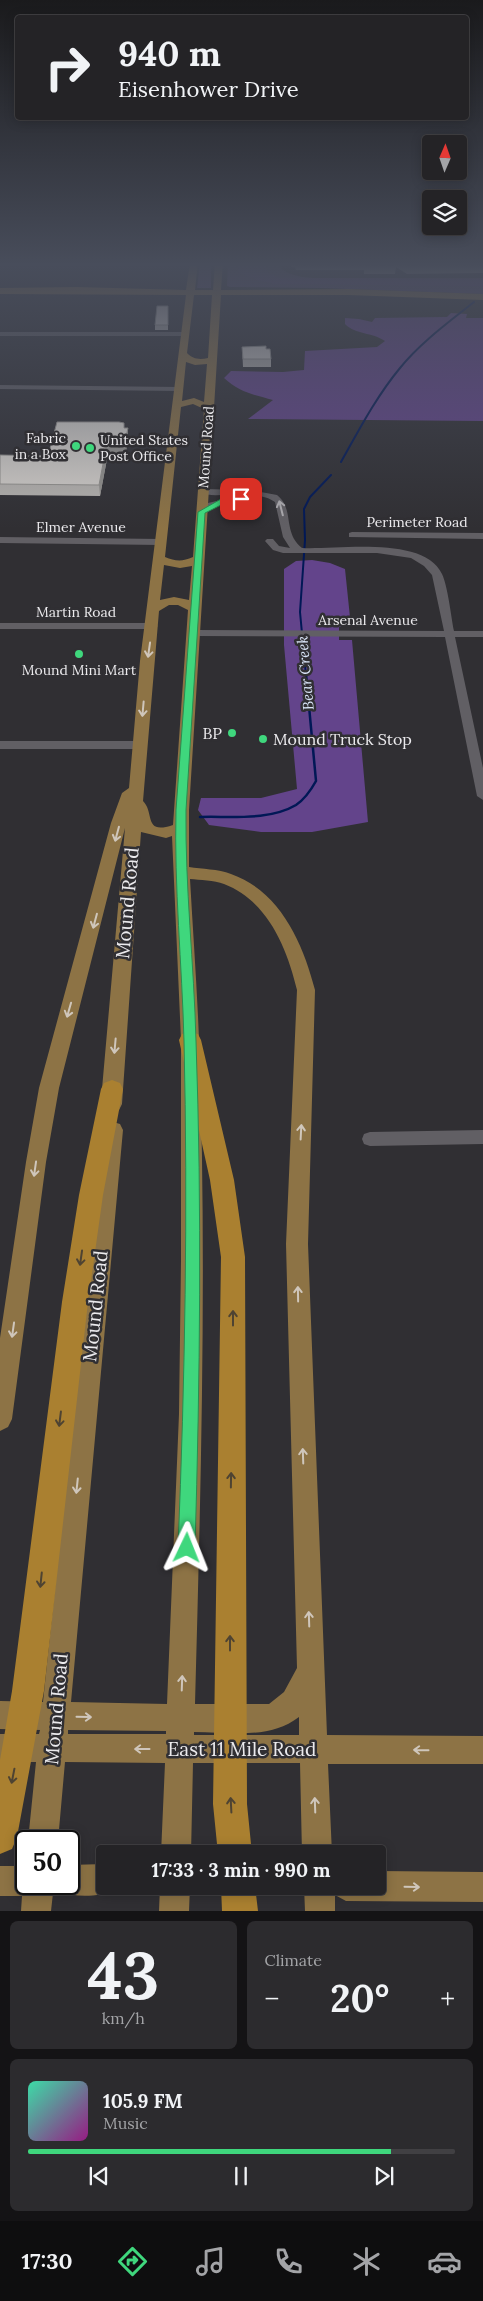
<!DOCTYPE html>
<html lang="en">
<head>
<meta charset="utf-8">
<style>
  body { margin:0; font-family:Lora,serif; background:#2c2b2e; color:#f1f3f6; height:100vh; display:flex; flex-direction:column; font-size:19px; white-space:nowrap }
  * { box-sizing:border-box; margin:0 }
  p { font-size:16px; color:#a3a4a7 }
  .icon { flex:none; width:28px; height:28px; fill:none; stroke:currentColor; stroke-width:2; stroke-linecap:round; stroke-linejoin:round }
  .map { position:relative; height:1911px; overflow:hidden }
  .sheet { display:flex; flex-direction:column; gap:10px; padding:10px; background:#141315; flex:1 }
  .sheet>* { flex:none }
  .hud { position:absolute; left:15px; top:15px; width:454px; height:105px; border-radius:5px; box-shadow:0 2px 12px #0003,0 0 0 1px #414043; background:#242326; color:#f1f3f6; overflow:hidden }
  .needle { width:32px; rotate:2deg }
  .tools { position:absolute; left:422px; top:135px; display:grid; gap:10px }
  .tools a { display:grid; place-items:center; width:45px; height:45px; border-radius:5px; background:#242326; box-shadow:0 2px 12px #0003,0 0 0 1px #414043; font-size:25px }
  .speed { position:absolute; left:15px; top:1830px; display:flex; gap:10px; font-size:25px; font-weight:700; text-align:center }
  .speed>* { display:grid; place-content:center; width:65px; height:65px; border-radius:50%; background:#242326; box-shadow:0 2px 12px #0003,0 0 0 1px #414043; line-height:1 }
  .speed .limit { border:2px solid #111; border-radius:8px; background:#fff; color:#111 }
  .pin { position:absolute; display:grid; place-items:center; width:42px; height:42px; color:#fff; margin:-21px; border-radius:10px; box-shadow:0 2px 8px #0006 }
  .me { position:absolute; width:55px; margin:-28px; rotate:2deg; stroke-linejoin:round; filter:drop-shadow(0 0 4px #0008) }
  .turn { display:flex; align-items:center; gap:18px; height:105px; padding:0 20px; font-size:22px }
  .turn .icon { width:65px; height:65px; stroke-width:2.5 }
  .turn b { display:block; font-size:35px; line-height:42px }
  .big { font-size:38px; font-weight:700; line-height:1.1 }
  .sheet .widget { flex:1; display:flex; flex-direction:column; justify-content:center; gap:8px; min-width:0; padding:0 18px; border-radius:8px; background:#2c2b2e }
  .sheet .dial { align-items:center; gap:0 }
  .dial b { font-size:65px; line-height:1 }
  .song { display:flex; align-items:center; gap:15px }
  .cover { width:60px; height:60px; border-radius:8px; background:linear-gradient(135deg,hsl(160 70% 55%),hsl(310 70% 35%)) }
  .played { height:5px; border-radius:2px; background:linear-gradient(90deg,#3fd77d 85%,#414043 85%) }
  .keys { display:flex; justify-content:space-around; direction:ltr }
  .heat { display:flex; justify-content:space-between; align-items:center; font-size:28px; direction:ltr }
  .sheet .tiles { flex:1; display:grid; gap:10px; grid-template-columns:1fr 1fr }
  .widget:last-child { grid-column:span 2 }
  .trip { position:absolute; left:96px; top:1845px; width:290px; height:50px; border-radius:5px; background:#242326; box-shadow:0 2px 12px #0003,0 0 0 1px #414043; font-weight:700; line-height:50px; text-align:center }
  .dock { display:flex; height:80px; justify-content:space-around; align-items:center; background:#0e0e0f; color:#a3a4a7 }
  .dock .icon { width:35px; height:35px }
  .dock .selected { color:#3fd77d }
  .dock b { font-size:22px; color:#f1f3f6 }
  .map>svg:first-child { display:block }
  .green { fill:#5c4978 }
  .forest { fill:#63448b }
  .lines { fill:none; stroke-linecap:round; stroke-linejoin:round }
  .stream-far1 { stroke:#011856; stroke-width:2 }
  .stream { stroke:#011856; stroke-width:2.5 }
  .minor { fill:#615f64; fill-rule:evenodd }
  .major { fill:#8d7345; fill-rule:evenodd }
  .highway { fill:#aa8030; fill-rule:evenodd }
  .wall { fill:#b6b3af }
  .shaded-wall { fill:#94928e }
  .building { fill:#d4d0cb; stroke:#94928e }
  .oneway { stroke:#adabaf }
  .oneway2 { stroke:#cfc6bb }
  .oneway3 { stroke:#4e4332 }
  .route { fill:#3fd77d; stroke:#298c51 }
  .poi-dot { fill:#3fd77d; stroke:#302f33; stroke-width:2 }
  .labels { text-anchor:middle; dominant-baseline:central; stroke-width:5; stroke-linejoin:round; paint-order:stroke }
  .far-poi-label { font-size:14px; fill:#ebeaed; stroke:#302f33; text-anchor:end }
  .far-street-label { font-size:14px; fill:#ebeaed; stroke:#302f33 }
  .far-water-label { font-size:15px; font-style:italic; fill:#d8e3f6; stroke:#302f33 }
  .poi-label { font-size:16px; fill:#ebeaed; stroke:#302f33; text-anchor:end }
  .near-street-label { font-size:19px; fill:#ebeaed; stroke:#302f33 }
</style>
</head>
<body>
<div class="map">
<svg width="483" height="1911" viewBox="0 0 483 1911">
  <rect width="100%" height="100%" fill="#302f33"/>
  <path class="green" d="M200 262H211V288H197Z
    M228 262H278C281 275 302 277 313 278H483V294L322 288 230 287 227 286Z"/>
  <path class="forest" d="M242 262H270L266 266 268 273 280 278 483 279V286L276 284 257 280 238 272 239 264Z
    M451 313 467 314 466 318H483V421L248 419 273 400C254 395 239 392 224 378L231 371 283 372 304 370 305 351 377 347 385 341C372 332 356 335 345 324V318L359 319 372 322 375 318 447 317Z
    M312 560 330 563 345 569 351 627H339V640H352L368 822 312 832H261L209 825 198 810 201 798H261L297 789 284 645V569L296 561Z"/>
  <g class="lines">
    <path class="stream-far1" d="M341 462C359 430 376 397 400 368 420 343 449 322 474 302
      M306 676 300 612 305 540 304 509 310 497 331 475"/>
    <path class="stream" d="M200 817C230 816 269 821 296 805 305 799 311 790 316 781L306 674"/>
    <path class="minor" d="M0 332H185L189 334 185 336H0Z
      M0 385 179 387 183 389 179 391 0 389Z
      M203 489 250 490 277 495C295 509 282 532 302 548 336 550 424 535 442 574 448 587 451 616 454 631H483V637H455L483 768V800L477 796 445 637 193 636 188 633 193 630 444 631 432 575 424 566 411 558 377 553H283L273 550 265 541 267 539H273L279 546 290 548 283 537 275 502C258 489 221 498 200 494V490Z
      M238 496 241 497V501L214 507 205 514 198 512 208 503Z
      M352 532 483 533V539L349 537V533Z
      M0 537 161 539 166 542 161 545 0 543Z
      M0 623H153L158 626 153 629H0Z
      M0 741H140L146 745 140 749H0Z
      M483 1130V1144L370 1146 364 1144 362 1139 364 1134 370 1132Z"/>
    <path class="major" d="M190 262H198L195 290H213L215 262H223L221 290 349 289 483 294V300L349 295H221L189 810V867C202 869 218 869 231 874 280 891 303 943 315 990L308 1244 327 1735 483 1736V1764H328L332 1854H302L300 1763H193L191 1854H161L165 1763 65 1762 58 1841H28L36 1762H0V1734H39L40 1730 0 1729V1701L43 1702 103 1130 106 1124 113 1122 120 1124 123 1130 71 1702 167 1704 179 1414 181 1261V1040L172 836 166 838 141 832 122 1104 119 1110 112 1112 105 1110 102 1104V1089L125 828 59 1088 46 1162 12 1419 8 1427 0 1431V1338L26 1162 39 1088 111 823 122 793 129 788 140 661 186 295 0 294V288L77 287 186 290ZM194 295H212L208 358C199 360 193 359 187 353ZM186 362 195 365 207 364 204 402 194 398 182 401ZM193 404 204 409 193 557C182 562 175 561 165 557L181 407ZM164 565 180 568 192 566 189 600 174 597 160 600ZM169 605H178L188 610 173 825C143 835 155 813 143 801L159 611ZM190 879C200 880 214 880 224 884 268 901 287 948 297 990L286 1244 297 1668 284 1692 269 1704H195C201 1483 207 1262 199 1040 197 986 193 933 190 879ZM299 1717V1735H194V1732C230 1732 269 1740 299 1717ZM68 1730 166 1731V1734H68Z
      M105 1864V1886H117L116 1890C99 1897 75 1898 58 1891L55 1884H69V1865Z
      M0 1866H26V1884H54L51 1911H21L22 1896H0Z
      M378 1871 483 1872V1902L346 1901 335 1895V1911H305L304 1886H378Z
      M160 1886H190L189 1911H159Z"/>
    <path class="highway" d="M190 1032 198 1034 201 1040 234 1180 245 1257 247 1804 252 1854H218L213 1804 221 1257 210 1180 179 1040 182 1034Z
      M112 1080 120 1083 123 1089 103 1195 88 1302 44 1691 17 1837 12 1849 0 1854V1760L12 1691 62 1302 79 1195 101 1089 104 1083Z
      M221 1886H255L258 1911H222Z"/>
  </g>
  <path class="wall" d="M291 262H483V273L407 274 396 267 395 274H364V270H296L295 267H291Z
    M168 306V330H155V325Z
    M242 347 266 349 271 359V367H243Z
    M125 428 128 439 125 457 107 459 100 496 0 495V455L48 456Z"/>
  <path class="shaded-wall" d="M128 428V439L125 457 107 459 100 496 99 485 106 448Z"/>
  <path class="building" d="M364 262H395L396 265H365Z
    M404 262H483V264L408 265Z
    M157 306H168V325H155Z
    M266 346V349H270L271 359H243L242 347Z
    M57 422H119L124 423V428H128L124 446 106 448 99 485 0 484V455L48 456Z"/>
  <defs><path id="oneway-shaft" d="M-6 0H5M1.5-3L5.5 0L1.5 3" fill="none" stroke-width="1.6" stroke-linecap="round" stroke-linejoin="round" transform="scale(1.25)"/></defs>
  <use class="oneway" href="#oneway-shaft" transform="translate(281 508) rotate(-104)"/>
  <g class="oneway2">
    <use href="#oneway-shaft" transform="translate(149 650) rotate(98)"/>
    <use href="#oneway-shaft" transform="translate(143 709) rotate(95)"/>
    <use href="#oneway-shaft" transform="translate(117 834) rotate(105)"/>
    <use href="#oneway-shaft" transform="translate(95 921) rotate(105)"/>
    <use href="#oneway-shaft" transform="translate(69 1010) rotate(106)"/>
    <use href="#oneway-shaft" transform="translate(115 1046) rotate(95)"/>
    <use href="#oneway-shaft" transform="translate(301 1132) rotate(-87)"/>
    <use href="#oneway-shaft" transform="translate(35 1169) rotate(98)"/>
    <use href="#oneway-shaft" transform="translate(298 1294) rotate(-91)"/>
    <use href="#oneway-shaft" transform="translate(13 1330) rotate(98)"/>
    <use href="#oneway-shaft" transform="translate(303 1456) rotate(-92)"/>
    <use href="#oneway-shaft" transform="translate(77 1486) rotate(96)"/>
    <use href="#oneway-shaft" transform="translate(309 1619) rotate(-92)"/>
    <use href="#oneway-shaft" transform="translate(182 1683) rotate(-88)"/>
    <use href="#oneway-shaft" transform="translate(84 1717) rotate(1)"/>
    <use href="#oneway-shaft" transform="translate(142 1749) rotate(-180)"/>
    <use href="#oneway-shaft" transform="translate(421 1750) rotate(-179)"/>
    <use href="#oneway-shaft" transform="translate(315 1805) rotate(-92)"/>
    <use href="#oneway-shaft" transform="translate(412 1887) rotate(1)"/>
  </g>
  <g class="oneway3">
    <use href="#oneway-shaft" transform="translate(81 1258) rotate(98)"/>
    <use href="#oneway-shaft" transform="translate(233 1318) rotate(-90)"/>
    <use href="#oneway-shaft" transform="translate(60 1419) rotate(97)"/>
    <use href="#oneway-shaft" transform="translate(231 1480) rotate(-89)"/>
    <use href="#oneway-shaft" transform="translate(41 1580) rotate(96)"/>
    <use href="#oneway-shaft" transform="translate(230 1643) rotate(-90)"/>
    <use href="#oneway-shaft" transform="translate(13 1776) rotate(101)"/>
    <use href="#oneway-shaft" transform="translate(231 1805) rotate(-93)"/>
  </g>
  <linearGradient id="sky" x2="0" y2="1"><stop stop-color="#1a1a1c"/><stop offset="0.5" stop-color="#484d5b"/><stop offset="1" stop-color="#484d5b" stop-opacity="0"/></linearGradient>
  <rect width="483" height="529" fill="url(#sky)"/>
  <path class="route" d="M241 496 243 497V500L225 503 205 513 186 810C185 887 194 964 196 1041 202 1209 200 1379 195 1548L193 1554 187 1556 181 1554 178 1548C185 1379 188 1210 184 1041 182 964 174 887 176 810L198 512 221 499Z"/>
  <g class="poi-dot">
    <circle cx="76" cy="446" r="5"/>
    <circle cx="90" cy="448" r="5"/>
    <circle cx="79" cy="654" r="5"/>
    <circle cx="232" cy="733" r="5"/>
    <circle cx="263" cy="739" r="5"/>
  </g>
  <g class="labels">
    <g class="far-poi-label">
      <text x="66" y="438">Fabric<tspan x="66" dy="16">in a Box</tspan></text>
      <text x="100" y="440" text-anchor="start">United States<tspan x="100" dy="16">Post Office</tspan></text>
      <text x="79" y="670" text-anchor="middle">Mound Mini Mart</text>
    </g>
    <g class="far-street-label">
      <text transform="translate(206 447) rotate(-86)">Mound Road</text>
      <text x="417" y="522">Perimeter Road</text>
      <text x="81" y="527">Elmer Avenue</text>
      <text x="76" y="612">Martin Road</text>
      <text x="368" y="620">Arsenal Avenue</text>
    </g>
    <g class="far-water-label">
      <text transform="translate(305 673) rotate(-95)">Bear Creek</text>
    </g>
    <g class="poi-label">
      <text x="222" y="733">BP</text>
      <text x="273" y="739" text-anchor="start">Mound Truck Stop</text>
    </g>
    <g class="near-street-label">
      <text transform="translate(127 903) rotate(-85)">Mound Road</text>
      <text transform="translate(95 1306) rotate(-84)">Mound Road</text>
      <text transform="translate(56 1709) rotate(-85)">Mound Road</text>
      <text x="242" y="1749">East 11 Mile Road</text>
    </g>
  </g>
</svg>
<div class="tools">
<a><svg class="needle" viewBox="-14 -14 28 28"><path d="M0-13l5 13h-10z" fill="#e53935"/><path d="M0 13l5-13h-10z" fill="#a3a4a7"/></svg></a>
<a><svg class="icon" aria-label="layers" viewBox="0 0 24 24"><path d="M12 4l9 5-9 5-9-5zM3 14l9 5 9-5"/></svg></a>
</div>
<div class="speed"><div class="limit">50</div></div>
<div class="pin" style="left:241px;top:499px;background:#d93025"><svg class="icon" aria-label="arrive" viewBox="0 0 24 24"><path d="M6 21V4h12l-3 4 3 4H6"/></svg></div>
<svg class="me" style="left:187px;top:1548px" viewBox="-20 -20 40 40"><path d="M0-17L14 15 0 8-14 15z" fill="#3fd77d" stroke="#fff" stroke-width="4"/></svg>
<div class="trip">17:33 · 3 min · 990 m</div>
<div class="hud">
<div class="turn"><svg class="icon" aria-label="right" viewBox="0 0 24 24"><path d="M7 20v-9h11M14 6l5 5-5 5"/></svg><div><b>940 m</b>Eisenhower Drive</div></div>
</div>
</div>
<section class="sheet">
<div class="tiles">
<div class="widget dial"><b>43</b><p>km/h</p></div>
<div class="widget"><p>Climate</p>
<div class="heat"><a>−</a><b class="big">20°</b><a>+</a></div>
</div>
<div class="widget">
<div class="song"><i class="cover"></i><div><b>105.9 FM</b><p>Music</p></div></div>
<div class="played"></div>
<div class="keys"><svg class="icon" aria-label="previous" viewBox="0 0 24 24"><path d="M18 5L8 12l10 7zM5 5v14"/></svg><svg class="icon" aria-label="pause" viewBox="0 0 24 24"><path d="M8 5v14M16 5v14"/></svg><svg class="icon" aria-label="next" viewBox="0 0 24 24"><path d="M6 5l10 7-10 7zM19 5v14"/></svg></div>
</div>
</div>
</section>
<nav class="dock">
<b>17:30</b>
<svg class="icon selected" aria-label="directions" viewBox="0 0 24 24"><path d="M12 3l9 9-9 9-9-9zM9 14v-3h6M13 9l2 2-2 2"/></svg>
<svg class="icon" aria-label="music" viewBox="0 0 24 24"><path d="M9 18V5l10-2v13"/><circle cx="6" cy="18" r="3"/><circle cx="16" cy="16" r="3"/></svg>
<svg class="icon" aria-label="phone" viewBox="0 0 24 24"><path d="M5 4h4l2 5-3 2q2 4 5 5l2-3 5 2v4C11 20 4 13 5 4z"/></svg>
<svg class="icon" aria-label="climate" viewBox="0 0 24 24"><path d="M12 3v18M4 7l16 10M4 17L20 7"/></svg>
<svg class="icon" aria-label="car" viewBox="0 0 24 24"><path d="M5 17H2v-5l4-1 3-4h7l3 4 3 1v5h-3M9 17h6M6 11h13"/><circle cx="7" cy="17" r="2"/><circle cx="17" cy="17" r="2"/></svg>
</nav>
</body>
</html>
